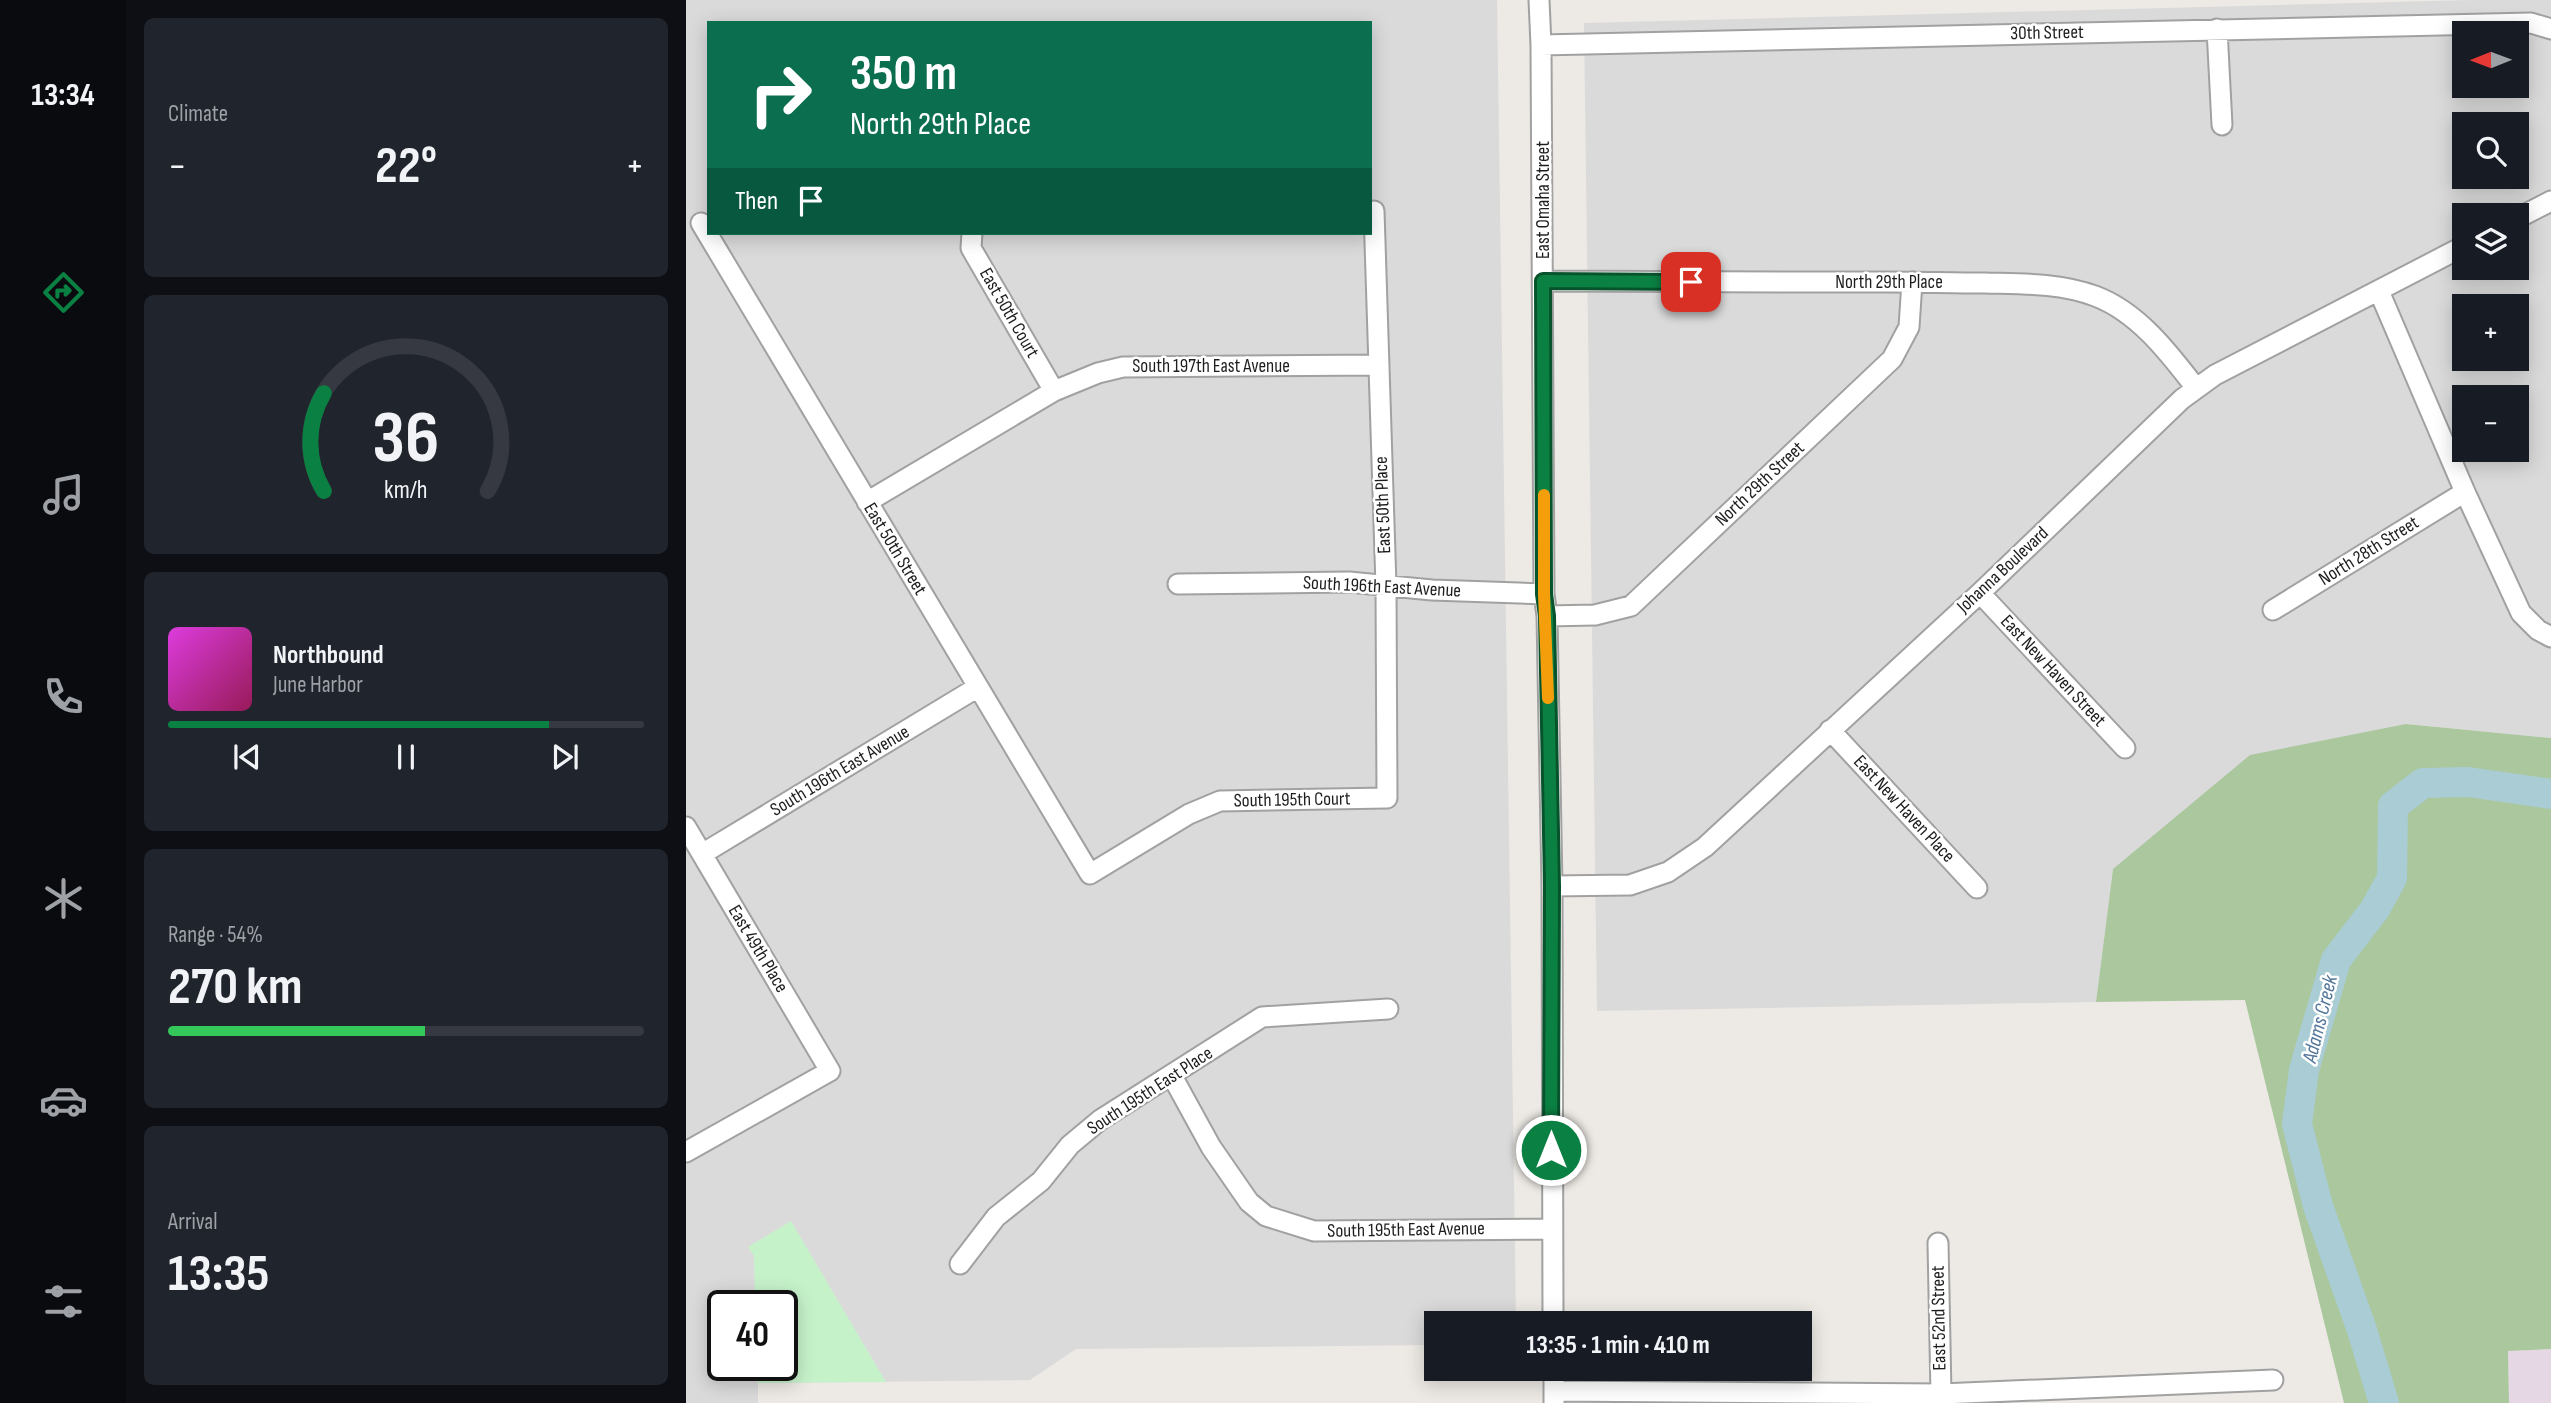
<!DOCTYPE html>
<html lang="en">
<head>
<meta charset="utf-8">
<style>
  body { margin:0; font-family:"Sofia Sans Condensed",sans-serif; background:#20242c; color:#f1f3f6; height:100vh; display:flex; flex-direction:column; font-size:26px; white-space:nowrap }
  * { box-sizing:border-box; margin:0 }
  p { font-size:23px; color:#9ea1a6 }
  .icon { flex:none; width:38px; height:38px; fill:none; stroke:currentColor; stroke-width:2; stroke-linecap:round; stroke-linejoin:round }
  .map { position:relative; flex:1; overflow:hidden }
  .panel { display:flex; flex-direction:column; gap:18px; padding:18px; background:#0d0f14; width:560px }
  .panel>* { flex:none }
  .guide { position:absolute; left:21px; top:21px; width:665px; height:214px; border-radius:0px; box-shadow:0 4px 18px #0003; background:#0b6e4f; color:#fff; overflow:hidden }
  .needle { width:46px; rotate:269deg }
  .controls { position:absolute; left:1766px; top:21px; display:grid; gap:14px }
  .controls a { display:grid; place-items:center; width:77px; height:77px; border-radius:0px; background:#171b24; box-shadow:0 4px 18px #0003; font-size:35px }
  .speed { position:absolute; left:21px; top:1290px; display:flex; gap:14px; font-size:35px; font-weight:700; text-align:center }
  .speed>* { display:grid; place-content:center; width:91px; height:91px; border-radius:50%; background:#171b24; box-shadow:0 4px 18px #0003; line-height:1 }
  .speed .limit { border:4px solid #111; border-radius:10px; background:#fff; color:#111 }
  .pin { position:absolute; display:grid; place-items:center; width:60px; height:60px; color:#fff; margin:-30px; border-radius:14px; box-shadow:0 4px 10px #0006 }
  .me { position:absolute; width:77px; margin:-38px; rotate:0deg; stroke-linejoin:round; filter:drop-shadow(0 0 5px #0008) }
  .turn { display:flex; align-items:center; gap:24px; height:147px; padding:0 28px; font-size:32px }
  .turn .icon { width:91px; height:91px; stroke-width:2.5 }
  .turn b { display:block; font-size:49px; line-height:60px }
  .then { display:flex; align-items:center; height:66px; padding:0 28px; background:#0003; gap:14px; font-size:26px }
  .big { font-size:52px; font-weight:700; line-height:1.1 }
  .panel .widget { flex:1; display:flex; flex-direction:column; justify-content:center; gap:10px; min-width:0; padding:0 24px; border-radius:10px; background:#20242c }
  .panel .dial { align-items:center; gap:0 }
  .dial svg { height:182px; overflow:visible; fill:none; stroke:#363941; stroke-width:7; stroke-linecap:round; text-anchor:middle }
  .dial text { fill:#f1f3f6; stroke:none }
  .song { display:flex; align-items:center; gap:21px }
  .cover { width:84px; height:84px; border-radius:10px; background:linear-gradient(135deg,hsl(300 70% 55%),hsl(330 70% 35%)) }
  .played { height:7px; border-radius:4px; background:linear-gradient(90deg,#0b8043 80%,#363941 80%) }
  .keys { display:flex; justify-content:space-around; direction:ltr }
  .heat { display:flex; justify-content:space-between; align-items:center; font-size:38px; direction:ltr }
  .charge { height:10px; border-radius:5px; background:linear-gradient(90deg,#34c759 54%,#363941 0) }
  .trip { position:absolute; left:738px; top:1311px; width:388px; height:70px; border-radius:0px; background:#171b24; box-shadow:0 4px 18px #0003; font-weight:700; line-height:70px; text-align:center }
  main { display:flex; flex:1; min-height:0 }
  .dock { display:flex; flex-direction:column; width:126px; justify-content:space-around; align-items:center; background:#090b0e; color:#9ea1a6 }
  .dock .icon { width:49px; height:49px }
  .dock .selected { color:#0b8043 }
  .dock b { font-size:32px; color:#f1f3f6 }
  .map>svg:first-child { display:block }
  .residential { fill:#dbdada; fill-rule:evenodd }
  .industrial { fill:#e5d7e3 }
  .forest { fill:#aac79e }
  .park { fill:#c6f2ca }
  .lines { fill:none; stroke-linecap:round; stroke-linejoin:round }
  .river { stroke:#aaccd5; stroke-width:30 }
  .minor-casing { stroke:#a1a1a1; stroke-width:23 }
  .minor { stroke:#fff; stroke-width:19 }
  .route-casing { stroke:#07532c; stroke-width:18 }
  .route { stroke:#0b8043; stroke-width:12 }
  .slow { stroke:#f59e0b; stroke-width:12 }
  .labels { text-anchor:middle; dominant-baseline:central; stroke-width:5; stroke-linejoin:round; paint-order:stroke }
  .street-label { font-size:19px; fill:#1d1d1d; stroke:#fff }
  .water-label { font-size:21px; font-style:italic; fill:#53769a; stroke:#fff }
</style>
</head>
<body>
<main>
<nav class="dock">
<b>13:34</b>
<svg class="icon selected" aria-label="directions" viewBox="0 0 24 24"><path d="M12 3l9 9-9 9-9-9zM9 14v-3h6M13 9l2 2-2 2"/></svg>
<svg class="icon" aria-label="music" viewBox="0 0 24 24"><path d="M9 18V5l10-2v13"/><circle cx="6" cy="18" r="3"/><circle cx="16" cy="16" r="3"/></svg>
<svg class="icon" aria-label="phone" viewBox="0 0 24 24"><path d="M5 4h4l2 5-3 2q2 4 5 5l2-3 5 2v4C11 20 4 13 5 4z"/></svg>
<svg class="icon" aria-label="climate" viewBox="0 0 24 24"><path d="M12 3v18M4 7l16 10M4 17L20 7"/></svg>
<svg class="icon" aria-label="car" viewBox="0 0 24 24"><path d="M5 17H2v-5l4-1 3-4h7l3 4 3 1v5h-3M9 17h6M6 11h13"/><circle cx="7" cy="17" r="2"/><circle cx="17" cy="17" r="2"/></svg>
<svg class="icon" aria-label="filters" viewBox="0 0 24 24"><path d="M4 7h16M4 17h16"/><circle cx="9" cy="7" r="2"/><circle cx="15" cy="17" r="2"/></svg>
</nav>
<section class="panel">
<div class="widget"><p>Climate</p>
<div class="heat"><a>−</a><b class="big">22°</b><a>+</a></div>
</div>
<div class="widget dial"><svg viewBox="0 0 100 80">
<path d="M14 69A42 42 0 1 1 86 69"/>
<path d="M14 69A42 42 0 0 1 14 26" stroke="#0b8043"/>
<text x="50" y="56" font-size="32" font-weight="700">36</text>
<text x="50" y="72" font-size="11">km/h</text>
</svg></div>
<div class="widget">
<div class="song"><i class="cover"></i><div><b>Northbound</b><p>June Harbor</p></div></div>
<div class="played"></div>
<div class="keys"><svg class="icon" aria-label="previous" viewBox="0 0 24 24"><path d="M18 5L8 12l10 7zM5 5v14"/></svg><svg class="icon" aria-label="pause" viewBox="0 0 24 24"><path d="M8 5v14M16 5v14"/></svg><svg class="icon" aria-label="next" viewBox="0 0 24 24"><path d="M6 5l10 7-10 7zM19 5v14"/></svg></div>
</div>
<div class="widget"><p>Range · 54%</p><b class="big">270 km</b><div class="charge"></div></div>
<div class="widget"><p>Arrival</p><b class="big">13:35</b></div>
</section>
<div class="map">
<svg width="1865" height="1403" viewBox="0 0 1865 1403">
  <rect width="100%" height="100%" fill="#edeae5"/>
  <path class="residential" d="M0 0H811L830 1323H751V1345L390 1349 344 1380 72 1383V1403H0ZM23 23H684V233H23ZM37 1306H96V1365H37Z
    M1785 0H1865V738L1720 724 1427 869 1410 1002 911 1011 898 23ZM1778 33H1830V86H1778ZM1778 124H1830V177H1778ZM1778 215H1830V268H1778ZM1778 306H1830V359H1778ZM1778 397H1830V450H1778Z"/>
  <path class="industrial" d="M1865 1349V1403H1823L1822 1351Z"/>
  <path class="forest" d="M1720 724 1865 738V1349L1822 1351 1823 1403H1658L1559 1000 1410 1002 1427 869 1564 755Z"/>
  <path class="park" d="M105 1221 200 1382 71 1383V1365H96V1306L69 1305 68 1256 62 1247Z"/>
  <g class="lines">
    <path class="river" d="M1698 1403 1676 1330 1632 1206 1611 1124 1618 1070 1650 960 1689 909 1706 878 1707 806 1737 783 1782 782 1865 794"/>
    <defs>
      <path id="minor" d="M853 0 855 45 858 594 861 616 866 886 867 1323
        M1531 29 1536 125
        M855 45 1845 23 1865 29
        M1830 219 1865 201
        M15 223 404 874 503 814 534 801 701 798 700 586 688 211
        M286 233 285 248 368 391
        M857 281C972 282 1088 282 1203 282 1235 282 1267 283 1299 283 1336 284 1374 283 1409 296 1452 312 1483 353 1510 388
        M1693 291 1779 492 1835 613 1852 630 1865 637
        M181 502 368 391 412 373 437 367 693 365
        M492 584 663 582 746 590 858 594
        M1294 593 1439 748
        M1587 610 1779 492
        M861 616 909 615 945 606 1206 359 1223 327 1226 282
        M1144 730 1291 888
        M0 827 144 1071 0 1152
        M16 854 292 687
        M866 886 944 885 982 872 1019 847 1294 593 1496 399 1529 375 1778 246
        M486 1076 525 1147 563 1202 580 1216 628 1231 865 1229
        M1252 1243 1255 1394
        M274 1264 310 1217 355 1181 384 1145 414 1120 576 1017 702 1009
        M868 1368V1402
        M868 1391 1255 1394 1587 1380"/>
    </defs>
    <use href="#minor" class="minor-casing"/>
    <use href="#minor" class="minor"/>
  </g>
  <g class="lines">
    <defs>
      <path id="route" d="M865 1150 866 886 861 616 858 594 857 281 1005 282"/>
    </defs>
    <use href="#route" class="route-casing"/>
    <use href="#route" class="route"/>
    <path class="slow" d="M858 495V594L862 698"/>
  </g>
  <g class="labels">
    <g class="street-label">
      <text transform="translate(1361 33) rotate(-1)">30th Street</text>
      <text transform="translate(857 200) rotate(-90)">East Omaha Street</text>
      <text x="1203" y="282">North 29th Place</text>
      <text transform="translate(323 313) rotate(60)">East 50th Court</text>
      <text x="525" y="366">South 197th East Avenue</text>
      <text transform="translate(1074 484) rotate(-43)">North 29th Street</text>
      <text transform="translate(697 505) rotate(-92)">East 50th Place</text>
      <text transform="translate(209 549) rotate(59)">East 50th Street</text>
      <text transform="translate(1683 551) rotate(-32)">North 28th Street</text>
      <text transform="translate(1317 570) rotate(-43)">Johanna Boulevard</text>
      <text transform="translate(696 587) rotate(3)">South 196th East Avenue</text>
      <text transform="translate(1367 671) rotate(47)">East New Haven Street</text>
      <text transform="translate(154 771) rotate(-31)">South 196th East Avenue</text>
      <text transform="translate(606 800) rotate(-1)">South 195th Court</text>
      <text transform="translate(1218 809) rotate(47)">East New Haven Place</text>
      <text transform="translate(72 949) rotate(59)">East 49th Place</text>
      <text transform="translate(464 1091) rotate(-33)">South 195th East Place</text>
      <text transform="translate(720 1230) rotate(-1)">South 195th East Avenue</text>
      <text transform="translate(1253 1318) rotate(-91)">East 52nd Street</text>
    </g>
    <g class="water-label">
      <text transform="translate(1634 1019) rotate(-76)">Adams Creek</text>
    </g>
  </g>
</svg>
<div class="controls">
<a><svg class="needle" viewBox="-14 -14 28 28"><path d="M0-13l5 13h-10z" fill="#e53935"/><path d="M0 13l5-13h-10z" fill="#9ea1a6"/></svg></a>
<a><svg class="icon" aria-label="search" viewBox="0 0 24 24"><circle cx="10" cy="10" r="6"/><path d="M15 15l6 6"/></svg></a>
<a><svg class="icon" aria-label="layers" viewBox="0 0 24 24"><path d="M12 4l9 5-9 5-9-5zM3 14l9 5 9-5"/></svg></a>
<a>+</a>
<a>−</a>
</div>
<div class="speed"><div class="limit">40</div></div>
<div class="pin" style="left:1005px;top:282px;background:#d93025"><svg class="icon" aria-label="arrive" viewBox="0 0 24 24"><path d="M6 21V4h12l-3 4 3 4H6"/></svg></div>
<svg class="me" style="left:865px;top:1150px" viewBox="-20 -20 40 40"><circle r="17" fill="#0b8043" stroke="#fff" stroke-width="3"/><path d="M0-11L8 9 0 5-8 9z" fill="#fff"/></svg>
<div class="trip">13:35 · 1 min · 410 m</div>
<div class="guide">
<div class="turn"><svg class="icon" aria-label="right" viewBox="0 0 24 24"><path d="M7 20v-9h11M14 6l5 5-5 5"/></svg><div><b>350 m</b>North 29th Place</div></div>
<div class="then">Then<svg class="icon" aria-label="arrive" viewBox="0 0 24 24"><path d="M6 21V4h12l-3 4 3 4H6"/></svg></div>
</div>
</div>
</main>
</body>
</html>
